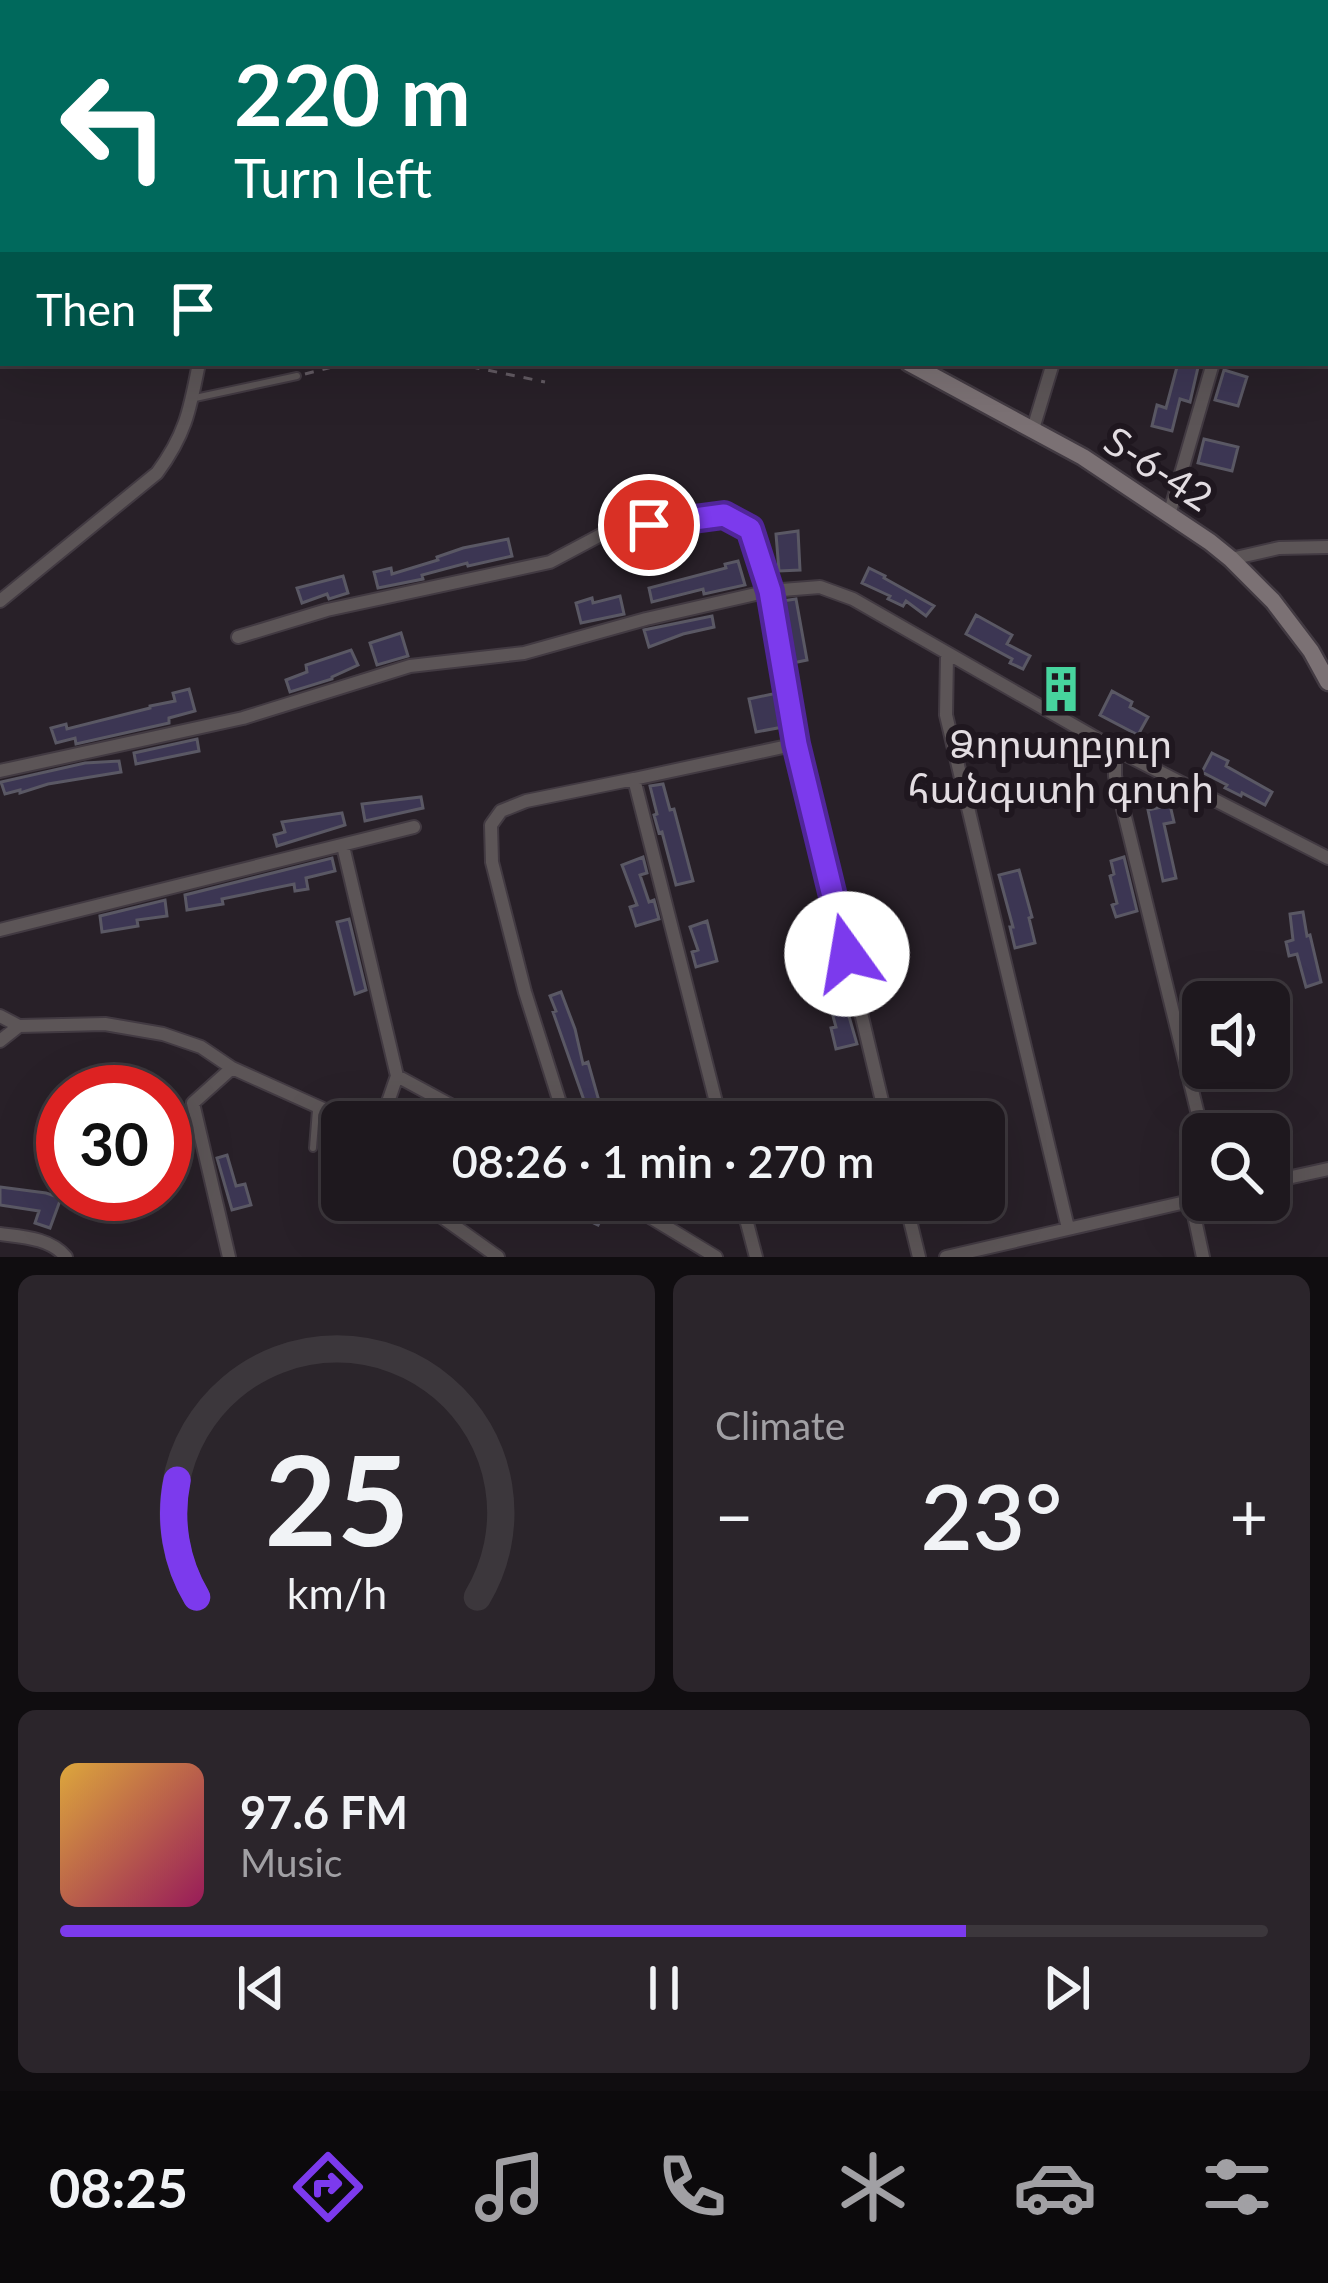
<!DOCTYPE html>
<html lang="en">
<head>
<meta charset="utf-8">
<style>
  body { margin:0; font-family:Lato,"Noto Sans Armenian",sans-serif; background:#2b252b; color:#f1f3f6; height:100vh; display:flex; flex-direction:column; font-size:45px; white-space:nowrap }
  * { box-sizing:border-box; margin:0 }
  p { font-size:39px; color:#a1a0a4 }
  .icon { flex:none; width:66px; height:66px; fill:none; stroke:currentColor; stroke-width:2; stroke-linecap:round; stroke-linejoin:round }
  .map { position:relative; height:1257px; overflow:hidden }
  .panel { display:flex; flex-direction:column; gap:18px; padding:18px; background:#100d10; flex:1 }
  .panel>* { flex:none }
  .top-card { position:absolute; left:0px; top:0px; width:1329px; height:366px; box-shadow:0 12px 48px #0002,0 0 0 3px #3c373c; background:#00695c; color:#fff; overflow:hidden }
  .tools { position:absolute; left:1182px; top:981px; display:grid; gap:24px }
  .tools a { display:grid; place-items:center; width:108px; height:108px; border-radius:18px; background:#1e181e; box-shadow:0 12px 48px #0002,0 0 0 3px #3c373c; font-size:60px }
  .speed { position:absolute; left:36px; top:1065px; display:flex; gap:24px; font-size:60px; font-weight:700; text-align:center }
  .speed>* { display:grid; place-content:center; width:156px; height:156px; border-radius:50%; background:#1e181e; box-shadow:0 12px 48px #0002,0 0 0 3px #3c373c; line-height:1 }
  .speed .limit { border:18px solid #d22; background:#fff; color:#111 }
  .pin { position:absolute; display:grid; place-items:center; width:102px; height:102px; color:#fff; margin:-51px; border:6px solid #fff; border-radius:50%; box-shadow:0 3px 12px #0007 }
  .me { position:absolute; width:132px; margin:-66px; rotate:347deg; stroke-linejoin:round; filter:drop-shadow(0 0 9px #0008) }
  .turn { display:flex; align-items:center; gap:42px; height:252px; padding:0 36px; font-size:54px }
  .turn .icon { width:156px; height:156px; stroke-width:2.5 }
  .turn b { display:block; font-size:84px; line-height:102px }
  .then { display:flex; align-items:center; height:114px; padding:0 36px; background:#0003; gap:24px; font-size:45px }
  .big { font-size:90px; font-weight:600; line-height:1.1 }
  .panel .card { flex:1; display:flex; flex-direction:column; justify-content:center; gap:18px; min-width:0; padding:0 42px; border-radius:18px; background:#2b252b }
  .panel .dial { align-items:center; gap:0 }
  .dial svg { height:312px; overflow:visible; fill:none; stroke:#3c373c; stroke-width:7; stroke-linecap:round; text-anchor:middle }
  .dial text { fill:#f1f3f6; stroke:none }
  .song { display:flex; align-items:center; gap:36px }
  .cover { width:144px; height:144px; border-radius:18px; background:linear-gradient(135deg,hsl(40 70% 55%),hsl(330 70% 35%)) }
  .played { height:12px; border-radius:6px; background:linear-gradient(90deg,#7c3aed 75%,#3c373c 75%) }
  .keys { display:flex; justify-content:space-around; direction:ltr }
  .heat { display:flex; justify-content:space-between; align-items:center; font-size:66px; direction:ltr }
  .panel .tiles { flex:1; display:grid; gap:18px; grid-template-columns:1fr 1fr }
  .card:last-child { grid-column:span 2 }
  .trip { position:absolute; left:321px; top:1101px; width:684px; height:120px; border-radius:18px; background:#1e181e; box-shadow:0 12px 48px #0002,0 0 0 3px #3c373c; font-weight:600; line-height:120px; text-align:center }
  .menu { display:flex; height:192px; justify-content:space-around; align-items:center; background:#0c0a0c; color:#a1a0a4 }
  .menu .icon { width:84px; height:84px }
  .menu .on { color:#7c3aed }
  .menu b { font-size:54px; color:#f1f3f6 }
  .map>svg:first-child { display:block }
  .building { fill:#3c3653; stroke:#5a5864; stroke-width:3 }
  .lines { fill:none; stroke-linecap:round; stroke-linejoin:round }
  .lane-casing { stroke:#423a42; stroke-width:10 }
  .street-casing { stroke:#423a42; stroke-width:16 }
  .secondary-casing { stroke:#423a42; stroke-width:21 }
  .primary-casing { stroke:#423a42; stroke-width:22 }
  .path { stroke:#635b63; stroke-width:3; stroke-dasharray:9 9; stroke-linecap:butt }
  .lane { stroke:#5c5557; stroke-width:6 }
  .street { stroke:#5c5557; stroke-width:12 }
  .secondary { stroke:#7b7174; stroke-width:16 }
  .primary { stroke:#94878a; stroke-width:18 }
  .route-casing { stroke:#51269a; stroke-width:30 }
  .route { stroke:#7c3aed; stroke-width:21 }
  .labels { text-anchor:middle; dominant-baseline:central; stroke-width:12; stroke-linejoin:round; paint-order:stroke }
  .street-label { font-size:39px; fill:#e3dde2; stroke:#1f171f }
  .poi-label { font-size:39px; fill:#e3dde2; stroke:#1f171f }
</style>
</head>
<body>
<div class="map">
<svg width="1328" height="1257" viewBox="0 0 1328 1257">
  <rect width="100%" height="100%" fill="#282028"/>
  <path class="building" d="M1178 363H1199L1190 402 1180 399 1172 431 1152 426 1157 405 1166 408Z
    M1224 370 1247 377 1238 406 1215 400Z
    M1204 439 1238 447 1232 471 1198 463Z
    M798 531 800 570 779 571 776 534Z
    M508 539 512 556 468 566 467 563 422 575 423 579 378 588 374 572 391 568 392 574 438 560 437 557 463 548Z
    M738 561 745 585 704 594 703 589 652 602 649 588 726 568 725 564Z
    M869 568 885 576 884 578 934 606 926 616 906 601 903 606 888 599 890 596 862 583Z
    M343 576 348 593 329 599 327 594 302 603 297 588Z
    M620 596 624 614 581 623 576 603 592 598 593 603Z
    M796 599 807 660 793 663 782 601Z
    M976 615 1012 635 1007 644 1030 656 1023 669 1010 663 1012 659 966 634Z
    M712 616 714 627 683 634 649 647 644 630Z
    M401 633 408 656 377 665 370 643Z
    M351 650 358 665 332 677V679L290 692 286 680 307 672 306 665Z
    M189 689 195 711 169 718V723L76 744 75 738 56 743 51 728 66 724 67 729 150 708V706L175 701 173 693Z
    M1112 691 1132 702 1130 707 1148 717 1138 735 1100 715Z
    M777 693 783 727 756 732 749 699Z
    M197 739 199 751 136 764 134 753Z
    M1212 753 1228 761 1226 766 1272 792 1265 805 1242 793 1241 796 1225 788 1227 785 1202 772Z
    M119 761 121 772 48 784 20 793V790L5 794 1 782 85 763Z
    M663 784 670 810 674 809 693 881 676 885 662 832 659 833 654 815 657 814 650 786Z
    M421 797 423 808 365 821 362 804Z
    M1170 805 1174 822 1164 824 1176 878 1163 881 1148 810Z
    M342 813 345 825 277 846 274 835 285 832 282 822Z
    M643 857 647 873 640 875 649 902 654 900 659 919 636 926 630 907 637 905 622 865Z
    M1124 857 1137 911 1116 917 1112 905 1117 903 1110 876 1114 874 1111 861Z
    M332 858 335 871 306 878 308 889 295 891 294 884 222 899 223 904 187 910 185 895Z
    M1019 870 1032 917 1029 918 1035 943 1015 948 1010 927H1013L999 875Z
    M165 900 167 916 137 920 138 926 102 932 100 916Z
    M824 908 828 921 822 923 857 1044 836 1049 831 1028 836 1027 805 914Z
    M1303 912 1307 936 1310 935 1321 982 1306 987 1297 954 1289 956 1286 942 1293 940 1290 914Z
    M349 919 366 990 355 994 337 922Z
    M707 921 717 961 696 967 692 952 698 950 690 927Z
    M561 992 575 1029 583 1064 588 1062 599 1101 586 1106 553 1012 556 1011 550 996Z
    M227 1155 236 1186 245 1184 251 1205 232 1210 217 1158Z
    M0 1187 46 1193 61 1198 50 1228 35 1223 39 1211 0 1205Z
    M545 1200H590L607 1208 598 1225Z"/>
  <g class="lines">
    <defs>
      <path id="lane" d="M0 63 3 62
        M195 398 297 376
        M313 1148 316 1110"/>
      <path id="street" d="M505 3 506 0
        M676 3 677 0
        M838 3 839 0
        M996 3 997 0
        M1152 3 1153 0
        M1312 3 1313 0
        M1033 429 1053 363
        M1169 515 1213 363
        M1231 559 1279 548 1328 547
        M0 601 157 473C186 434 190 409 199 363
        M238 637 327 610 550 562 612 529 724 515 750 529 769 591 797 744 887 1122
        M947 655 946 715 1068 1228
        M1115 749V776L1203 1135
        M0 771 243 718 410 666 524 653 646 619 769 591 820 587 853 599 1115 749 1328 858
        M343 846 397 1076 381 1122
        M0 930 414 827
        M0 1016 19 1026 105 1024 163 1034 201 1047 232 1068 352 1122
        M0 1041 19 1026
        M397 1076 482 1122
        M566 1122 525 992 492 862 491 825 501 811 526 801 634 779
        M721 1122 634 779 797 744
        M1269 1182 1328 1169
        M418 1200 498 1257
        M622 1200 716 1257
        M741 1200 756 1257
        M905 1200 919 1257
        M1191 1201 1203 1257
        M0 1234C23 1237 50 1238 66 1257
        M229 1257 193 1103 232 1068
        M946 1257 1203 1198"/>
      <path id="secondary" d="M909 363 1083 457 1210 542 1231 559 1273 601 1311 651 1328 682"/>
      <path id="primary" d="M212 0 214 3
        M435 3 441 0"/>
    </defs>
    <use href="#lane" class="lane-casing"/>
    <use href="#street" class="street-casing"/>
    <use href="#secondary" class="secondary-casing"/>
    <use href="#primary" class="primary-casing"/>
    <path class="path" d="M453 363 545 382
      M305 374 348 363"/>
    <use href="#lane" class="lane"/>
    <use href="#street" class="street"/>
    <use href="#secondary" class="secondary"/>
    <use href="#primary" class="primary"/>
  </g>
  <g class="lines">
    <defs>
      <path id="route" d="M649 525 724 515 750 529 770 591 796 744 847 954"/>
    </defs>
    <use href="#route" class="route-casing"/>
    <use href="#route" class="route"/>
  </g>
  <defs>
    <symbol id="building-bare" viewBox="-9 -9 18 18"><path d="M-4-6H4V6H1V3H-1V6H-4ZM-2.5-4.3h1.7v1.8h-1.7ZM.8-4.3h1.7v1.8H.8ZM-2.5-1h1.7V.8h-1.7ZM.8-1h1.7V.8H.8Z" fill="#47d49e" stroke="#1f171f" stroke-width="2.5" paint-order="stroke"/></symbol>
  </defs>
  <g fill-rule="evenodd">
    <use href="#building-bare" x="1028" y="656" width="66" height="66"/>
  </g>
  <g class="labels">
    <g class="street-label">
      <text transform="translate(1159 468) rotate(33)">Տ-6-42</text>
    </g>
    <g class="poi-label">
      <text x="1061" y="743">Ձորաղբյուր<tspan x="1061" dy="45">հանգստի գոտի</tspan></text>
    </g>
  </g>
</svg>
<div class="tools">
<a><svg class="icon" aria-label="sound" viewBox="0 0 24 24"><path d="M4 9h4l5-4v14l-5-4H4zM17 9q2 3 0 6"/></svg></a>
<a><svg class="icon" aria-label="search" viewBox="0 0 24 24"><circle cx="10" cy="10" r="6"/><path d="M15 15l6 6"/></svg></a>
</div>
<div class="speed"><div class="limit">30</div></div>
<div class="pin" style="left:649px;top:525px;background:#d93025"><svg class="icon" aria-label="arrive" viewBox="0 0 24 24"><path d="M6 21V4h12l-3 4 3 4H6"/></svg></div>
<svg class="me" style="left:847px;top:954px" viewBox="-20 -20 40 40"><circle r="19" fill="#fff"/><path d="M0-13L10 11 0 6-10 11z" fill="#7c3aed"/></svg>
<div class="trip">08:26 · 1 min · 270 m</div>
<div class="top-card">
<div class="turn"><svg class="icon" aria-label="left" viewBox="0 0 24 24"><path d="M17 20v-9H6M10 6l-5 5 5 5"/></svg><div><b>220 m</b>Turn left</div></div>
<div class="then">Then<svg class="icon" aria-label="arrive" viewBox="0 0 24 24"><path d="M6 21V4h12l-3 4 3 4H6"/></svg></div>
</div>
</div>
<section class="panel">
<div class="tiles">
<div class="card dial"><svg viewBox="0 0 100 80">
<path d="M14 69A42 42 0 1 1 86 69"/>
<path d="M14 69A42 42 0 0 1 9 39" stroke="#7c3aed"/>
<text x="50" y="56" font-size="32" font-weight="700">25</text>
<text x="50" y="72" font-size="11">km/h</text>
</svg></div>
<div class="card"><p>Climate</p>
<div class="heat"><a>−</a><b class="big">23°</b><a>+</a></div>
</div>
<div class="card">
<div class="song"><i class="cover"></i><div><b>97.6 FM</b><p>Music</p></div></div>
<div class="played"></div>
<div class="keys"><svg class="icon" aria-label="previous" viewBox="0 0 24 24"><path d="M18 5L8 12l10 7zM5 5v14"/></svg><svg class="icon" aria-label="pause" viewBox="0 0 24 24"><path d="M8 5v14M16 5v14"/></svg><svg class="icon" aria-label="next" viewBox="0 0 24 24"><path d="M6 5l10 7-10 7zM19 5v14"/></svg></div>
</div>
</div>
</section>
<nav class="menu">
<b>08:25</b>
<svg class="icon on" aria-label="directions" viewBox="0 0 24 24"><path d="M12 3l9 9-9 9-9-9zM9 14v-3h6M13 9l2 2-2 2"/></svg>
<svg class="icon" aria-label="music" viewBox="0 0 24 24"><path d="M9 18V5l10-2v13"/><circle cx="6" cy="18" r="3"/><circle cx="16" cy="16" r="3"/></svg>
<svg class="icon" aria-label="phone" viewBox="0 0 24 24"><path d="M5 4h4l2 5-3 2q2 4 5 5l2-3 5 2v4C11 20 4 13 5 4z"/></svg>
<svg class="icon" aria-label="climate" viewBox="0 0 24 24"><path d="M12 3v18M4 7l16 10M4 17L20 7"/></svg>
<svg class="icon" aria-label="car" viewBox="0 0 24 24"><path d="M5 17H2v-5l4-1 3-4h7l3 4 3 1v5h-3M9 17h6M6 11h13"/><circle cx="7" cy="17" r="2"/><circle cx="17" cy="17" r="2"/></svg>
<svg class="icon" aria-label="filters" viewBox="0 0 24 24"><path d="M4 7h16M4 17h16"/><circle cx="9" cy="7" r="2"/><circle cx="15" cy="17" r="2"/></svg>
</nav>
</body>
</html>
